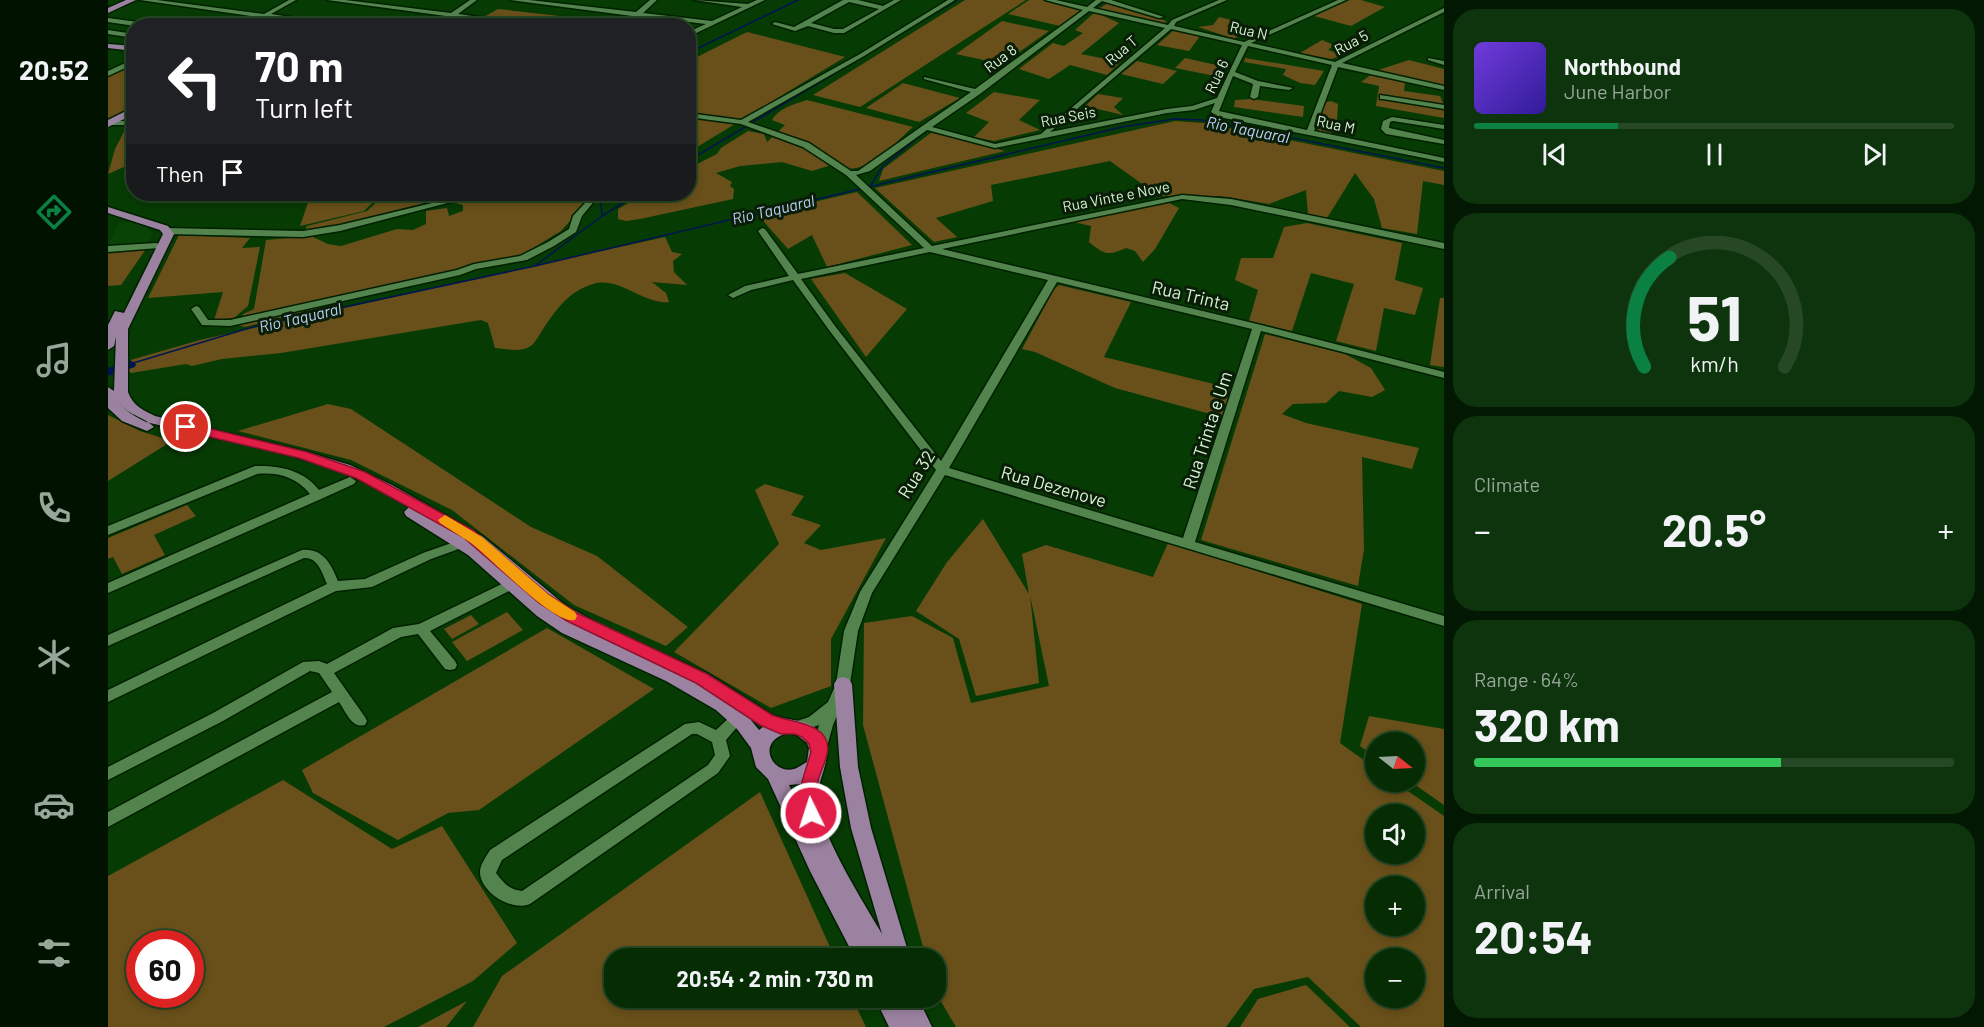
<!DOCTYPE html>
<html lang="en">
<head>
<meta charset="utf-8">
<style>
  body { margin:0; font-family:Barlow,sans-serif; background:#0e340d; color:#f1f3f6; height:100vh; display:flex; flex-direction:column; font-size:22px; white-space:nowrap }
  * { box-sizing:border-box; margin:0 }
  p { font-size:20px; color:#97a79a }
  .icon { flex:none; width:33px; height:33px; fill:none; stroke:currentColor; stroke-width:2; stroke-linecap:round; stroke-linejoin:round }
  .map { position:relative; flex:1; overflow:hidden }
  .drawer { display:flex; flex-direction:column; gap:9px; padding:9px; background:#031802; width:540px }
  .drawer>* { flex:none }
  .banner { position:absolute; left:18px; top:18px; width:570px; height:183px; border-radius:24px; box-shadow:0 3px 9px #0003,0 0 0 2px #264825; background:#202124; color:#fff; overflow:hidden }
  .needle { width:39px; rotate:108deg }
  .buttons { position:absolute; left:1257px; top:732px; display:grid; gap:12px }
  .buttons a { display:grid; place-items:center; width:60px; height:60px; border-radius:50%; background:#052c03; box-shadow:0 3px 9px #0003,0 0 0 2px #264825; font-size:30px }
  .speed { position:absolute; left:18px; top:930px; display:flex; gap:12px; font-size:30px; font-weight:700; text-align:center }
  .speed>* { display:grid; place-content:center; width:78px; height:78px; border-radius:50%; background:#052c03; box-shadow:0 3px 9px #0003,0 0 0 2px #264825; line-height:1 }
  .speed .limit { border:9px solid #d22; background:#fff; color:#111 }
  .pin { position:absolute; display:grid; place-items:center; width:51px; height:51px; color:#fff; margin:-26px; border:3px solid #fff; border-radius:50%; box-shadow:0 2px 6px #0007 }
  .me { position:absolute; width:66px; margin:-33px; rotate:356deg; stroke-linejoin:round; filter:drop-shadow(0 0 4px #0008) }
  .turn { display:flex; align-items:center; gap:21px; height:126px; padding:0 30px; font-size:27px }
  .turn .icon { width:78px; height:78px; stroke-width:2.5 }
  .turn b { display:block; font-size:42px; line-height:51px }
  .then { display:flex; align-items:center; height:57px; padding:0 30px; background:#0003; gap:12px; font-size:22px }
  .big { font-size:45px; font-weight:700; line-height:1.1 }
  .drawer .widget { flex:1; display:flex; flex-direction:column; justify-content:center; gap:9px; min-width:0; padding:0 21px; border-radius:24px; background:#0e340d }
  .drawer .dial { align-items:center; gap:0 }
  .dial svg { height:156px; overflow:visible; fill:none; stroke:#264825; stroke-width:7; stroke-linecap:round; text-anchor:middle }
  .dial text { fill:#f1f3f6; stroke:none }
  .song { display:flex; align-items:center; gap:18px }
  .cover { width:72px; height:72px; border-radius:9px; background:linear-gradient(135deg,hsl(260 70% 55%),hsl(250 70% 35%)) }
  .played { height:6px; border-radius:3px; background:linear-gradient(90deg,#0b8043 30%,#264825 30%) }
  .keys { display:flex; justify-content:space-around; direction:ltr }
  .heat { display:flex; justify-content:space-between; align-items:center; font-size:33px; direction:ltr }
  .charge { height:9px; border-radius:4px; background:linear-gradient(90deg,#34c759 64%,#264825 0) }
  .trip { position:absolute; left:496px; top:948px; width:342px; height:60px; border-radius:24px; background:#052c03; box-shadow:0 3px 9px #0003,0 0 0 2px #264825; font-weight:700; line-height:60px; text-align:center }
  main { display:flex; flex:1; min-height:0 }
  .menu { display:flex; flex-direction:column; width:108px; justify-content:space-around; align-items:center; background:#021201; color:#97a79a }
  .menu .icon { width:42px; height:42px }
  .menu .on { color:#0b8043 }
  .menu b { font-size:27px; color:#f1f3f6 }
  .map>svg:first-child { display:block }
  .built { fill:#094406 }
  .green { fill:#69501a; fill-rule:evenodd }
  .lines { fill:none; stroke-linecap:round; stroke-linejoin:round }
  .stream { stroke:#001550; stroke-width:1.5 }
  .river { fill:#001550; fill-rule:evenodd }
  .minor-casing { stroke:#002000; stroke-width:3 }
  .major-casing { stroke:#002000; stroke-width:3 }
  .minor { fill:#53844e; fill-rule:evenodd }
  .major { fill:#9c82a1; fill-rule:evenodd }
  .route { fill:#e11d48; stroke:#92132f; stroke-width:1.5 }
  .slow { fill:#f59e0b }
  .labels { text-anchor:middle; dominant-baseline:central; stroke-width:6; stroke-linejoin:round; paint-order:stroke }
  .far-street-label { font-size:15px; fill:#d8f3d5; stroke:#091d07 }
  .far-water-label { font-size:16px; font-style:italic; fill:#bcd1f6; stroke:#091d07 }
  .street-label { font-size:18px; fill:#d8f3d5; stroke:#091d07 }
</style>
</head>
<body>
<main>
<nav class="menu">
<b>20:52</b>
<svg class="icon on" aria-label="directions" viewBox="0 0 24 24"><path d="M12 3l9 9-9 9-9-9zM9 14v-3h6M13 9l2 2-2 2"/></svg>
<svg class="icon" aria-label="music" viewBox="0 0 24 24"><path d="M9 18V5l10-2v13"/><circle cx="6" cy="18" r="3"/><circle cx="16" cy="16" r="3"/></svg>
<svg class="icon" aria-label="phone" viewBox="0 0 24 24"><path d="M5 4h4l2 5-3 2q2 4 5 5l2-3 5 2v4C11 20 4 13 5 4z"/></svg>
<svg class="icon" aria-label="climate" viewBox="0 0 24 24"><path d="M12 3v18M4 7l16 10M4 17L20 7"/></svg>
<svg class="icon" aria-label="car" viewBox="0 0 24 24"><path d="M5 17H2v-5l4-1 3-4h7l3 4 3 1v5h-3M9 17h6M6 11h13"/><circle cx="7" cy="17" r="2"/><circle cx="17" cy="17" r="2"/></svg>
<svg class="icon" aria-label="filters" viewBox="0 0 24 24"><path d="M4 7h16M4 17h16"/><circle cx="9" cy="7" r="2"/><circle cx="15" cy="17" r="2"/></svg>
</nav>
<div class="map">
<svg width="1336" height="1027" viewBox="0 0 1336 1027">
  <rect width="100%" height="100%" fill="#073b04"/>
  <path class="built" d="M23 222 38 227 44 233 41 242 0 245 11 223Z"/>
  <path class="green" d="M857 0H918L752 107 705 95Z
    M921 0H936L976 9 952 26 900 14Z
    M1242 0H1253L1277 7 1243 26 1206 16Z
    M1000 3 1058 21 1057 24 990 9Z
    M390 9 452 16 441 24 376 17Z
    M987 12 1011 23 973 54 1013 62 999 75 962 65 941 79 911 69 945 43 956 46 975 33 967 30Z
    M1111 17 1123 20 1119 27 1133 31 1127 39 1090 27 1105 25Z
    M894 21 941 31 894 64 848 54Z
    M1066 30 1092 36 1081 51 1049 45Z
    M639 32 737 57 581 152V61Z
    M1214 40 1226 45 1220 50 1236 55 1223 59 1192 53Z
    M1077 58 1113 66 1112 77 1067 68Z
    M1137 58 1216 71 1207 85 1192 83 1175 75 1178 69 1136 62Z
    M1301 60 1336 69V86L1267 71Z
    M1029 61 1069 71 1055 84 1013 74Z
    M25 64V107L0 121V77Z
    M1264 74 1297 82 1296 91 1332 96 1336 105V118L1268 106 1271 86 1253 82Z
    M795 83 852 98 811 122 758 108Z
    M886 92 932 100 911 120 932 130 886 141 866 137 881 122 858 113Z
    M990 94 1015 98 1006 107 1015 115 977 106Z
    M1143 99 1196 106 1195 117 1126 107 1127 100Z
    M699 100 805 127C781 148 766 171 732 169L736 165 730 163 704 171 674 162 632 166 608 173 624 182 622 186 626 189 625 199 532 219 518 221 510 219V209L536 194H580L581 168 609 154 613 148 640 131 656 134 659 142 677 125 664 120C671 108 686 104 699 100Z
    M1223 101 1230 104 1229 122 1222 135 1209 130C1210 120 1214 112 1215 103Z
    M1067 121 1096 123 1336 171V185L1315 181 1309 234 1274 228 1266 199 1247 173 1219 218 1200 215 1198 190 1161 204 1113 196H1051L1002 161 883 185 885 201 828 218 849 237 826 242 767 188Z
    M19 126H25V163L0 174 7 149Z
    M824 132 897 151 771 181 775 169Z
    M749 192 804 245 719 267 704 235 680 249 650 215Z
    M203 194H273L256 211 192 226Z
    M278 194H353L196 233 199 226 259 211Z
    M383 194H482L479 202 453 231 412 256 137 327 130 325 135 314 146 309 158 240 203 236 220 244 233 246 289 229 305 230 318 224V211L339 208 341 216 355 211V205L348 203Z
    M1061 203 1071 208 1047 249 1035 262 1027 251 1018 248C1000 256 997 255 981 242L983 226 965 222Z
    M1199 223 1294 243 1287 280 1315 288 1307 315 1276 308 1268 351 1228 341 1246 284 1203 273 1184 331 1141 321 1150 290 1127 280 1133 258H1165L1176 227Z
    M71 235 142 238 134 248 152 247 140 306 126 318 106 320 115 292 40 298Z
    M557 237 564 252 574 254 565 261 566 272 579 285 544 282 558 293 561 302C536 305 511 276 485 284 462 291 450 307 437 326 433 332 429 340 424 345 414 353 399 349 387 348L380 323 373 320 173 353 114 359 84 366 78 364 23 373 20 371 19 361 92 340Z
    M38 249 13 285 0 286V252Z
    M737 273 799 309 758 357 703 279Z
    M951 285 1023 302 996 357 1126 389 1117 418 1007 388 927 352 914 349 946 289Z
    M1332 298H1336V367L1322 365Z
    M1157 334 1237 354 1263 368 1277 390 1264 397 1231 391 1218 403 1185 404 1174 414 1198 423 1311 448 1304 469 1254 457 1256 549 1250 586 1093 540Z
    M220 404 243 409 423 527 489 556 580 627 558 646 466 605 344 510 243 460 130 431Z
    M0 415 32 431 64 441 0 481Z
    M657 484 696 496 683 515 713 525 696 543 713 550 778 538 723 639V686L663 708 566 652 671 544 647 490Z
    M79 505 88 516 46 535 57 555 14 574 5 557 0 559V538Z
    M875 519 921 594 914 554 938 545 1045 577 1060 543 1254 604 1232 743 1267 768 1268 782H1287L1336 816V1027H1253L1200 977 1146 989 1118 1027H848L828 993V958H818L755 725 756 623 804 616 845 638 863 703 941 686 922 595 931 683 868 696 851 639 808 611 839 562ZM1306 814V854H1268V814ZM1306 886V926H1268V886ZM1306 958V998H1268V958Z
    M399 612 415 630 359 661 344 642Z
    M363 615 371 624 344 639 336 629Z
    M439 628 546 689 371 810 340 813 290 840 205 793 194 770Z
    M1261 716 1336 729V805L1303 782H1306V742H1268L1267 757 1252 746Z
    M175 780 284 849 334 826 409 943 365 981 276 1027H0V876ZM32 944H82V994H32Z
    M652 792 727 958H507V998H744L758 1027H365L394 976Z
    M1198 985 1242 1027H1132L1150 999Z
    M359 1001 338 1027H310Z"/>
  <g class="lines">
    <path class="stream" d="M947 37 998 0
      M766 50 849 0
      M580 53 690 0
      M580 161 751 59
      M763 185 774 167 821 129
      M494 216 529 194
      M428 265 494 216 492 194
      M22 364 148 326 427 266 1014 127 1066 119 1094 120 1336 168"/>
    <path class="river" d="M22 360 28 364 27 367 0 376V368Z"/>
    <defs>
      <path id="minor" d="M32 0H49L156 14 181 0H188L163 14 242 26C215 26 189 20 162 18 153 17 146 26 135 26L150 17Z
        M219 0H237L343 13 362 0H369L350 14 436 26H414L345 17 333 26H325L338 16Z
        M402 0H421L528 12 542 0H549L535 13 604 21 634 7 586 0 640 4 649 0H657L580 37V32L598 24 531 16 520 26H513L524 16Z
        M735 0H750L775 6 786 0H793L736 33H726L700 26 687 31 664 24 667 22 686 27ZM741 2 771 9 735 29H726L703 23Z
        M840 0H847L756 56 640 122 701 143 743 171H750L863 92 816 79V77L867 89 975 10 937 0H948L979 7 988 0H1003L1056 17 1051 18 994 1 985 8 1060 25 1064 20 1111 0H1119L1068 22 1066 26 1136 42 1230 0H1238L1143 43 1227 62 1336 8V12L1234 63 1336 86V90L1230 67 1206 131 1336 158V162L1111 117 1103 112 1107 103 1086 110 1059 113 887 148 819 130 762 171 748 175 824 246 1074 195 1123 199 1336 243V249L1123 205 1074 199 834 249 1149 324 1336 372V378L1153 331 1087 542 1336 616V626L837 475 764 593 750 631 742 684 725 725 717 754 712 756 707 754 705 750 711 725 688 733 683 731 681 727 683 723 701 717 720 702 728 684 736 631 752 592 828 470 721 330 685 280 643 290 625 298 620 295 637 286 681 276 650 231 654 228 657 229 690 274 816 248 738 175 695 147 633 124 580 117V113L633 120 752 54ZM981 11 1057 28 933 134 887 144 824 127 872 94ZM1063 29 1134 45 1109 98 1084 106 1059 109 942 132ZM1140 46 1224 65 1199 130 1111 111 1125 76 1145 84 1142 97 1146 99 1150 97 1152 86 1181 90 1185 88 1150 81 1127 72ZM822 252 940 280 833 461 727 326 693 279ZM949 282 1144 329 1075 538 841 468Z
        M0 18 45 24 48 26H27L0 22Z
        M0 30 26 34V38L0 34Z
        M1320 58 1336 61V65L1320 60Z
        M26 59V64L0 76V71Z
        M1272 95 1336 105V109L1275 99H1272Z
        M1284 117 1336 125V129L1285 121 1282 122 1281 128 1336 140V144L1278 134 1273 129 1275 121Z
        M0 121H26V125H1Z
        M362 194H374L232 231 195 237 59 234 55 231 59 228 195 231 232 225Z
        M480 194H488L484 204 474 216 468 232 446 246 419 260 368 269 352 275 122 326 94 325 83 309 88 306 91 307 100 320H122L349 270 366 264 412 256 440 242 461 229 465 216 477 203Z
        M48 243 51 244V248L0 252V246Z
        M147 466C171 465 196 470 211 490L242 477 248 481 246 484 213 499 0 593V583L202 494C188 477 170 472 149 474L0 535V526Z
        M355 539 359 540 361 543 359 546 323 559 264 587 228 591 0 702V690L219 584C214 573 210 557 196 558L0 646V635L194 550C215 548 223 564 230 581L257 579 315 553Z
        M402 580 407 582 408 585 407 588 322 631 347 661 349 665 347 669 342 670 337 669 310 634 293 637 226 673 257 717 259 721 257 725C244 729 238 712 231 702L0 827V812L224 692 211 673 202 671 115 721 0 780V767L105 713 195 662 211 661 219 664 285 628 311 624Z
        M629 713 634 715 636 719 618 740 622 756 610 773 422 904C403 912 371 891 372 871 373 863 378 857 382 850L577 724 591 722 608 730 624 715ZM584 734H589L604 742 607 755 600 765 414 891C401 890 396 883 388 873L394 860Z"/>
      <path id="major" d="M18 0H28L0 13V8Z
        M0 44 26 46V51L0 48Z
        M26 107V114L0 127V120Z
        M0 207 60 226 66 234 20 329V392C25 406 35 410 47 416L199 452 242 465 284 485 374 536 457 605 496 627 600 674 664 715C681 722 701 717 714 735 729 757 705 782 710 806 718 843 754 900 774 934L743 828 732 767 726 684 729 679 735 677 741 679 744 684 750 767 763 828 802 958H747L702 871 660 779 648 767 643 748 629 729 608 710 558 681 454 633 429 616 360 555 298 516 296 512 301 507C279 494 256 480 231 471 170 448 102 438 38 422 25 415 13 410 8 395 15 416 33 414 46 427L39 431 14 421 0 408V387L6 391 8 337 6 346 0 350V325L7 311 16 313 55 234 52 230 0 213ZM642 719 655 727 651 730ZM680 733 689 735 699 743 701 748 699 762C695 764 690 768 686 769 664 775 647 741 680 733ZM692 784 691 806 681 785Z
        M767 998H810L824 1027H781Z"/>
    </defs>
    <use href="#minor" class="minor-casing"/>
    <use href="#major" class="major-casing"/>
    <use href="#minor" class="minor"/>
    <use href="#major" class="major"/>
  </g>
  <path class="route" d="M78 423 199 452 257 472 365 530 441 595 469 613 599 674 664 715C681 723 726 722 719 754 717 764 712 772 710 781 706 794 714 807 709 819L703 821 696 819 691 792 703 752 701 744 694 737 687 734H673L652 725 588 683 459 621 431 603 355 537 248 478 191 458 73 430 72 427Z"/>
  <path class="slow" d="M337 515 374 537 441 595 467 612 469 616 467 620C447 626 382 557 363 543 353 536 342 530 332 523L330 520Z"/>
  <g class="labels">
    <g class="far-street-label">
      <text transform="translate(1141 30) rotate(13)">Rua N</text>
      <text transform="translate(1243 42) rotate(-28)">Rua 5</text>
      <text transform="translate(1013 50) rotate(-40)">Rua T</text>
      <text transform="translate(892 58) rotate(-37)">Rua 8</text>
      <text transform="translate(1108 76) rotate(-65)">Rua 6</text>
      <text transform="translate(960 116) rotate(-11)">Rua Seis</text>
      <text transform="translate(1228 124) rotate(12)">Rua M</text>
      <text transform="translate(1008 196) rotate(-11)">Rua Vinte e Nove</text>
    </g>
    <g class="far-water-label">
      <text transform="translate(1140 129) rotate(11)">Rio Taquaral</text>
      <text transform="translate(665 209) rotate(-13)">Rio Taquaral</text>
      <text transform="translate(192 317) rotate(-13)">Rio Taquaral</text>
    </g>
    <g class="street-label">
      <text transform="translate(1083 295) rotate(13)">Rua Trinta</text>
      <text transform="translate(1099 430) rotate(-72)">Rua Trinta e Um</text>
      <text transform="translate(808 474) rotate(-58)">Rua 32</text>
      <text transform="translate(946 486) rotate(16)">Rua Dezenove</text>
    </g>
  </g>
</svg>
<div class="buttons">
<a><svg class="needle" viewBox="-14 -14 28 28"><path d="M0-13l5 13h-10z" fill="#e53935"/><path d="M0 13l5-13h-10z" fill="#97a79a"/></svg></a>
<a><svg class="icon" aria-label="sound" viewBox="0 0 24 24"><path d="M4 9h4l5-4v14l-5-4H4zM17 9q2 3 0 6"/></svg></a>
<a>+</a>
<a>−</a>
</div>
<div class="speed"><div class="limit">60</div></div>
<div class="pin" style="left:78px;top:427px;background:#d93025"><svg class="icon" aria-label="arrive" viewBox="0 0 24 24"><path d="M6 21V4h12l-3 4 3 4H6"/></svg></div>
<svg class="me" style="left:703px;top:813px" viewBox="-20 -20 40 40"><circle r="17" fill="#e11d48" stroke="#fff" stroke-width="3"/><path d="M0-11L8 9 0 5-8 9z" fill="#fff"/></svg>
<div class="trip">20:54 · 2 min · 730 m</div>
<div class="banner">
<div class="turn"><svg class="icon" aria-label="left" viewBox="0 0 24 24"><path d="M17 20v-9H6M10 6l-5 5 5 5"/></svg><div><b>70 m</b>Turn left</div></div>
<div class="then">Then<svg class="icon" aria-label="arrive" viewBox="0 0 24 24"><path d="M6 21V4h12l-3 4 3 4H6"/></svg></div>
</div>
</div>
<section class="drawer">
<div class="widget">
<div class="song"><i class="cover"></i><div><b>Northbound</b><p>June Harbor</p></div></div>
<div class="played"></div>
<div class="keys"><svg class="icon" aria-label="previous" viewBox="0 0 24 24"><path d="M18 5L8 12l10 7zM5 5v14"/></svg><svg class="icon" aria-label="pause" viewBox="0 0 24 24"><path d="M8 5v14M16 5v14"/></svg><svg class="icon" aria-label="next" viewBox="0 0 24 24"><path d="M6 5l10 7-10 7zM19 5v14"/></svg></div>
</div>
<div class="widget dial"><svg viewBox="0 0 100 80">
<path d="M14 69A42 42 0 1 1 86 69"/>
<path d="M14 69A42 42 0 0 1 27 13" stroke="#0b8043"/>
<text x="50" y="56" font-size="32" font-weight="700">51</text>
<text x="50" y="72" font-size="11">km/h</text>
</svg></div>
<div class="widget"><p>Climate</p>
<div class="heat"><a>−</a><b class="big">20.5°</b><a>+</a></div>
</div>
<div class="widget"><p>Range · 64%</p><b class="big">320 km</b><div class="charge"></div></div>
<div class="widget"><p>Arrival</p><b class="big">20:54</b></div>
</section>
</main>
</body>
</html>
